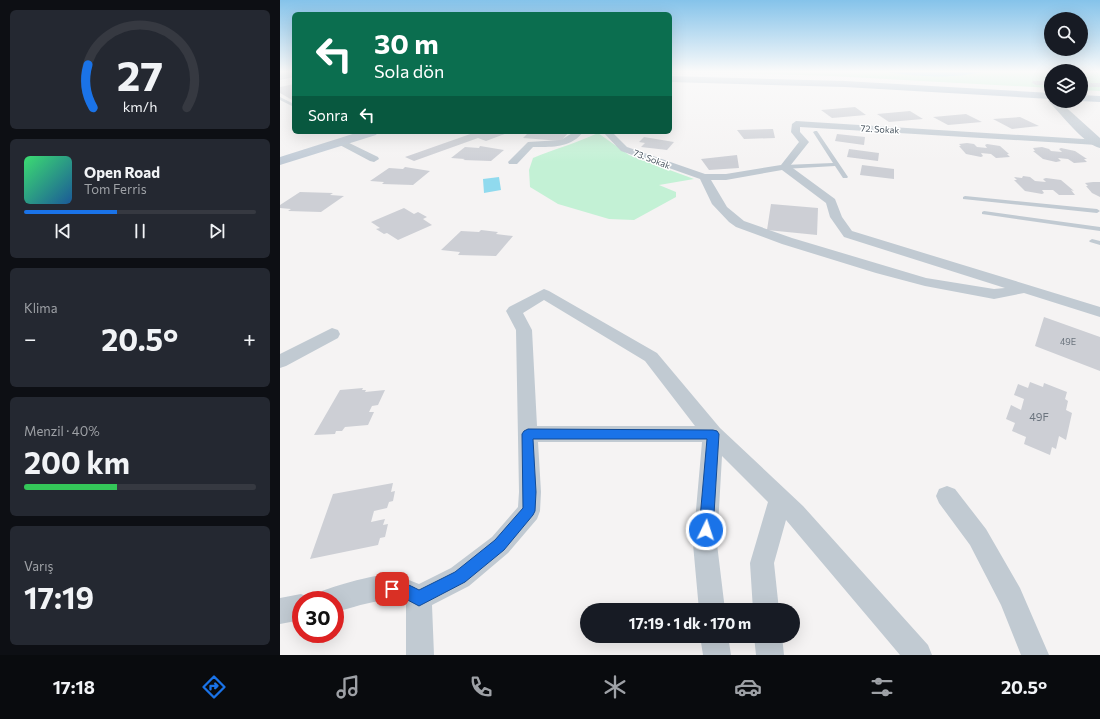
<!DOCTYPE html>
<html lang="tr">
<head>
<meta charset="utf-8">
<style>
  body { margin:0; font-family:Commissioner,sans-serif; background:#242831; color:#f1f3f6; height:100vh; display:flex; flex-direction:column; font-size:15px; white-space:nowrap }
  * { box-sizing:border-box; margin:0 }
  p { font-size:13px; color:#9ea1a6 }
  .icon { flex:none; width:22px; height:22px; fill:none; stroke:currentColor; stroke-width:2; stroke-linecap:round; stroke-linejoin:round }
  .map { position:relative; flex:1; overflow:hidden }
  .drawer { display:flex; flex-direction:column; gap:10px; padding:10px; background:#0d0f14; width:280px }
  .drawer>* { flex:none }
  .hud { position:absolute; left:12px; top:12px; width:380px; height:122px; border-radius:6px; box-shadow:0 4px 16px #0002; background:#0b6e4f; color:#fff; overflow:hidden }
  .buttons { position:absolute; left:764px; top:12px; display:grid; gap:8px }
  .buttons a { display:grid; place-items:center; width:44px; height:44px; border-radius:50%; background:#171b24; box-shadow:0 4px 16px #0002; font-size:20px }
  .speed { position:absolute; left:12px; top:591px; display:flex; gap:8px; font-size:20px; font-weight:700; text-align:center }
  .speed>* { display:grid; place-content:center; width:52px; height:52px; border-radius:50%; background:#171b24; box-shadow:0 4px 16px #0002; line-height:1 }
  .speed .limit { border:6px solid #d22; background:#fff; color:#111 }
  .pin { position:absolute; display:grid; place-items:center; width:34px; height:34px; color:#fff; margin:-17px; border-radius:8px; box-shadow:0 2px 6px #0006 }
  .me { position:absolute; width:44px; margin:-22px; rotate:4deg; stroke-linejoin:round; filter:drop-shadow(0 0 3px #0008) }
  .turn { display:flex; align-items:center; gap:14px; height:84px; padding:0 16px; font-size:18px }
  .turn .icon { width:52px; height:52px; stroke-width:2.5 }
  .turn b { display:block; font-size:28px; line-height:34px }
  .then { display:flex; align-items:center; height:38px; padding:0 16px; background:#0003; gap:8px; font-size:15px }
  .big { font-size:30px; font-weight:700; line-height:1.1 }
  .drawer .tile { flex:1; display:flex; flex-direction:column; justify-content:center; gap:6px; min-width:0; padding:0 14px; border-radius:6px; background:#242831 }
  .drawer .dial { align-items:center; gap:0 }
  .dial svg { height:104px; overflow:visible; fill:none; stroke:#363941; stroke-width:7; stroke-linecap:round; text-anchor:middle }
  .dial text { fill:#f1f3f6; stroke:none }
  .song { display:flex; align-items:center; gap:12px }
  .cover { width:48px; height:48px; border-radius:6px; background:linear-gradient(135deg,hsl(140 70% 55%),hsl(210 70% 35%)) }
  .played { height:4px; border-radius:2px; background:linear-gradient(90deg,#1a73e8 40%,#363941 40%) }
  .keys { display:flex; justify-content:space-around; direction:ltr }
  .heat { display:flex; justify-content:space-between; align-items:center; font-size:22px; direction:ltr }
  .charge { height:6px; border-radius:3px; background:linear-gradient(90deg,#34c759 40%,#363941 0) }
  .trip { position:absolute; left:300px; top:603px; width:220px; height:40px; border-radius:20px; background:#171b24; box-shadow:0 4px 16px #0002; font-weight:700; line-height:40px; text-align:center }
  .tabs { display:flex; height:64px; justify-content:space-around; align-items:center; background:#090b0e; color:#9ea1a6 }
  .tabs .icon { width:28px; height:28px }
  .tabs .active { color:#1a73e8 }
  .tabs b { font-size:18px; color:#f1f3f6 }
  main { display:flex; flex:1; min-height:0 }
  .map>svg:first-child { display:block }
  .green { fill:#c3f1d5 }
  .water { fill:#90daee }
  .building { fill:#cdcfd5 }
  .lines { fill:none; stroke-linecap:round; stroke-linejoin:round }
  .service { fill:#c1cad2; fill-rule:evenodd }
  .minor { fill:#c1cad2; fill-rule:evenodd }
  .tertiary { fill:#c1cad2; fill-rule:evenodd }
  .secondary { fill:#c1cbd6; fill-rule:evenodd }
  .primary { fill:#b3c2d1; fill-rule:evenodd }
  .route { fill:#1a73e8; stroke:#114b97 }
  .labels { text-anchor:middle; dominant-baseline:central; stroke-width:3; stroke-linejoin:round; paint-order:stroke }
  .far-street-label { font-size:9px; fill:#4a5661; stroke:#fff }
  .number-label { font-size:9px; fill:#6b747e }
  .near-number-label { font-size:11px; fill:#6b747e }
</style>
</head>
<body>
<main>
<section class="drawer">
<div class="tile dial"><svg viewBox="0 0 100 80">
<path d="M14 69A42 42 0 1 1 86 69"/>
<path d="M14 69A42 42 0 0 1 10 36" stroke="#1a73e8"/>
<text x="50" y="56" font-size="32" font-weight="700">27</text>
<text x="50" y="72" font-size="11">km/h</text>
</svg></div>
<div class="tile">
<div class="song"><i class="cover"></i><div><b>Open Road</b><p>Tom Ferris</p></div></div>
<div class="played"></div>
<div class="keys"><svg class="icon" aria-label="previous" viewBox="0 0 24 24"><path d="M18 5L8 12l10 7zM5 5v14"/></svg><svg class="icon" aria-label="pause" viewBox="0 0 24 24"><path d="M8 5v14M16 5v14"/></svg><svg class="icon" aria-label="next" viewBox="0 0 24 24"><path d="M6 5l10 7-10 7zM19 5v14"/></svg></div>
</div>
<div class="tile"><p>Klima</p>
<div class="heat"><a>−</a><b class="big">20.5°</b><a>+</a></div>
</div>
<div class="tile"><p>Menzil · 40%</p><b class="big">200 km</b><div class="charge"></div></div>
<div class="tile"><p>Varış</p><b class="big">17:19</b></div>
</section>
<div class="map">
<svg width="820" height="655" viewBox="0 0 820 655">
  <rect width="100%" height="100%" fill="#f5f3f3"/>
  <path class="green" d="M390 71H820V91L801 90V71H771V88L551 76Z
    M318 133 349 155 414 179 379 185 396 192V197L354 220 329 219 278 204 250 187 249 170 253 158C274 149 297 143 318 133Z"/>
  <path class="water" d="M601 71H694L703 72C671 79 634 77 601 71Z
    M219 177 221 190 204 193 203 179Z"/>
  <path class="building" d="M14 84V101L0 93V87Z
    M575 107 586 115 552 118 541 110Z
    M630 111 643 119 609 122 597 114Z
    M686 114 702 122 668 125 653 117Z
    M740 117 759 126 732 129 713 119Z
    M493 129 495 138 464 139 457 130Z
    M196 132H230L206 141 198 138 134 161 125 157Z
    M249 132H289L281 141 243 138Z
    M557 134 585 137 584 145 555 141Z
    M364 137 394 142 387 150 361 147 365 143 359 142Z
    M687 143 694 144 697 147 707 148 705 145 707 144 720 146 729 154H727L730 157 716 158 711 154 701 153 703 156 701 157 686 154 679 146H681L679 144Z
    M200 146 224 150 211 161 183 160 185 159 171 158 185 147 199 148Z
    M762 147 769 149 771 151 782 152 779 149 781 148 795 151 807 159H804L807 162 794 163 788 159 778 158 781 161 776 162 763 159 753 151H755L753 148Z
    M569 149 599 153 598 161 567 157Z
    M457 155 459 168 429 170 421 159Z
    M582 165 614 169V179L580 175Z
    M125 167 150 171 133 185 102 184 104 182 90 181 109 168 123 169Z
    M743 176 750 177 755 181 766 182 763 179 766 178 781 180 794 191 791 190 795 195H779L773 190H762L764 193 762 194 745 191 734 180H737L734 177 742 178Z
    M813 182H820V197L812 193 806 186H808L805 183Z
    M20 192 53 193 50 195 64 196 41 212 8 211 11 209 0 208V205Z
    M491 204 538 208 537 235 487 230Z
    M124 208 134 214 138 212 147 217 143 219 152 225 118 240 107 233 104 234 96 229 100 228 91 222Z
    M201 230 218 232 216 234 233 236 216 256 178 255 180 252 161 250 181 231 199 232Z
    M764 317 820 337V371L755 346Z
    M750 382 763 387 764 383 787 392 785 399 788 401 786 410 792 413 786 440 779 436 776 449 772 447 770 455 744 444 746 437 732 431 735 423 726 419 731 405 741 410 744 399 734 395 738 384 748 388Z
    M83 388 82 390H86L85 392 105 390 98 405 92 406 89 412H94L88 425 65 427 62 431H56L55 434 34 435 60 390Z
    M113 483 111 492 115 491 113 501 109 502 107 508 94 511 91 522 105 519 103 525 108 524 105 537 100 538 98 545 30 559 53 494Z"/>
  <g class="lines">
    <path class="service" d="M14 75V77L0 80V78Z
      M0 97 14 104V107L0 100Z
      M535 131H537L568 177 567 178H563L555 166 504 169 501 167 504 165 553 163 533 132Z
      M685 196 817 209 820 211 817 213 683 199V197Z
      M704 211 820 227V231L702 214V212Z
      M812 239 820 241V245L810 242 809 241Z"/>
    <path class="minor" d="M753 81H771V85H756L752 83Z
      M801 83H820V87H801Z
      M516 121 820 140V144L817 145 520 127V132L529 142 510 166 555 199 562 217 572 231 820 307V317L744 293 714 299 645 286 596 273 502 244 456 227 449 222 432 204 420 179 341 151 323 132H332L347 147 425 174H446L501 165 519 142 511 132 512 124ZM502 170 546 203 550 217 564 237 725 288 714 289 646 278 512 238 464 221 447 207 431 180H446Z
      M294 132H303C291 148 272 147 253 147L237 164H229L228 162 248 142 281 140Z
      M61 139 98 157 99 159 94 162 90 161 58 144 56 142Z
      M264 289 269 291 377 353 440 428 523 506 648 645 652 655H620L506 520 494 563 499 610H473L470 563 488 502 442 456 437 544 445 610H419L413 544 422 442H258L261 492 260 511 257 519 228 553 189 586 152 605 154 655H126V605C105 594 77 607 55 612V600H38L42 591C55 586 89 576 103 575 116 575 127 579 139 584L171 568 212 537 238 507 239 492 236 330 226 311 229 307ZM264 300 365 361 415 426H257L252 330 243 313Z
      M52 328 58 330 60 334 58 338 6 366 0 368V354Z
      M667 486 675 489 706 529 740 588 769 655H741L721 605 690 545 659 503 656 496 659 489Z
      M21 594 30 598 31 600H21V620L0 624V598Z
      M420 636H448L451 655H423Z
      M474 636H502L504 655H476Z"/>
    <path class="tertiary" d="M8 71H14V75L0 78V72Z
      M770 99H771V101H779L820 138V148C804 144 782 115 770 103L768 101Z"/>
    <path class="secondary" d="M79 132H98L96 135 0 165V157Z"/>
    <path class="primary" d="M390 76 565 81 771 93V99L565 87 390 82Z
      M801 95 820 96V102L800 101Z"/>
  </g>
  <linearGradient id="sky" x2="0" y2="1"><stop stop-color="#85c3ea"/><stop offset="0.44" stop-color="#fafafa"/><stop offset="1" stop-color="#fafafa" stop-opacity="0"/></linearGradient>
  <rect width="820" height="162" fill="url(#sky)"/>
  <path class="route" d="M248 429 433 430 437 431 439 434 433 530 431 534 426 536 421 534 419 530 427 439H253L256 492 255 511 253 515 224 550 185 582 139 606 122 597 107 594 105 589 107 584C119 579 129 585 139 590L175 572 215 540 243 508 242 434 244 431Z"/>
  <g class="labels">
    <g class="far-street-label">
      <text transform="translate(600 129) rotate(3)">72. Sokak</text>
      <text transform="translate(372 159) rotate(21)">73. Sokak</text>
    </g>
    <g class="number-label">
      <text x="788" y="341">49E</text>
    </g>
    <g class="near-number-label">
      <text x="759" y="416">49F</text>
    </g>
  </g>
</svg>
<div class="buttons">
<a><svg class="icon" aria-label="search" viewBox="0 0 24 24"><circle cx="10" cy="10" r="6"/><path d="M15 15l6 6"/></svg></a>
<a><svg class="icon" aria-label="layers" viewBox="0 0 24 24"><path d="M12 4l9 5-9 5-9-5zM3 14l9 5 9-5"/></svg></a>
</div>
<div class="speed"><div class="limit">30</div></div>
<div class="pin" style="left:112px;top:589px;background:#d93025"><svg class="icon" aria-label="arrive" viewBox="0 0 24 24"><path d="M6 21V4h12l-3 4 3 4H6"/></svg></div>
<svg class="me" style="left:426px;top:530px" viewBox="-20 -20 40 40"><circle r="17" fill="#1a73e8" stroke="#fff" stroke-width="3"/><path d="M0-11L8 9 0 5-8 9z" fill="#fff"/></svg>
<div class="trip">17:19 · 1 dk · 170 m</div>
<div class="hud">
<div class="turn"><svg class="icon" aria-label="left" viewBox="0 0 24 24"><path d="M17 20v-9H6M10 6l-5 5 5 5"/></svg><div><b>30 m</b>Sola dön</div></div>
<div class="then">Sonra<svg class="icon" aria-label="left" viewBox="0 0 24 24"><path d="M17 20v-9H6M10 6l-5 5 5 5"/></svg></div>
</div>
</div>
</main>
<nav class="tabs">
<b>17:18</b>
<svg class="icon active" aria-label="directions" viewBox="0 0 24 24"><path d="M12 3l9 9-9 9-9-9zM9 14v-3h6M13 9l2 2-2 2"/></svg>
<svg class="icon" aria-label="music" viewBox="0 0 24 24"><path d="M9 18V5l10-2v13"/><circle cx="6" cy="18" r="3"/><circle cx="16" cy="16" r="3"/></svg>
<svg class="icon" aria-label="phone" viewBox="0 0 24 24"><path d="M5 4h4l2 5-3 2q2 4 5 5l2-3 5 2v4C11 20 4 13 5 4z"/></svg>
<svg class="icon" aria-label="climate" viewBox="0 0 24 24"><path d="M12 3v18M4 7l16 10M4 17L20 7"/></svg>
<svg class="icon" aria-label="car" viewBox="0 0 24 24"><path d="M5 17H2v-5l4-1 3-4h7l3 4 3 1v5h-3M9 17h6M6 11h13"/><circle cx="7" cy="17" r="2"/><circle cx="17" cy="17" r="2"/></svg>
<svg class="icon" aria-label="filters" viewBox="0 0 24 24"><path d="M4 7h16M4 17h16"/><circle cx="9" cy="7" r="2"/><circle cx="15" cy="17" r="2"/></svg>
<b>20.5°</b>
</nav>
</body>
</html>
